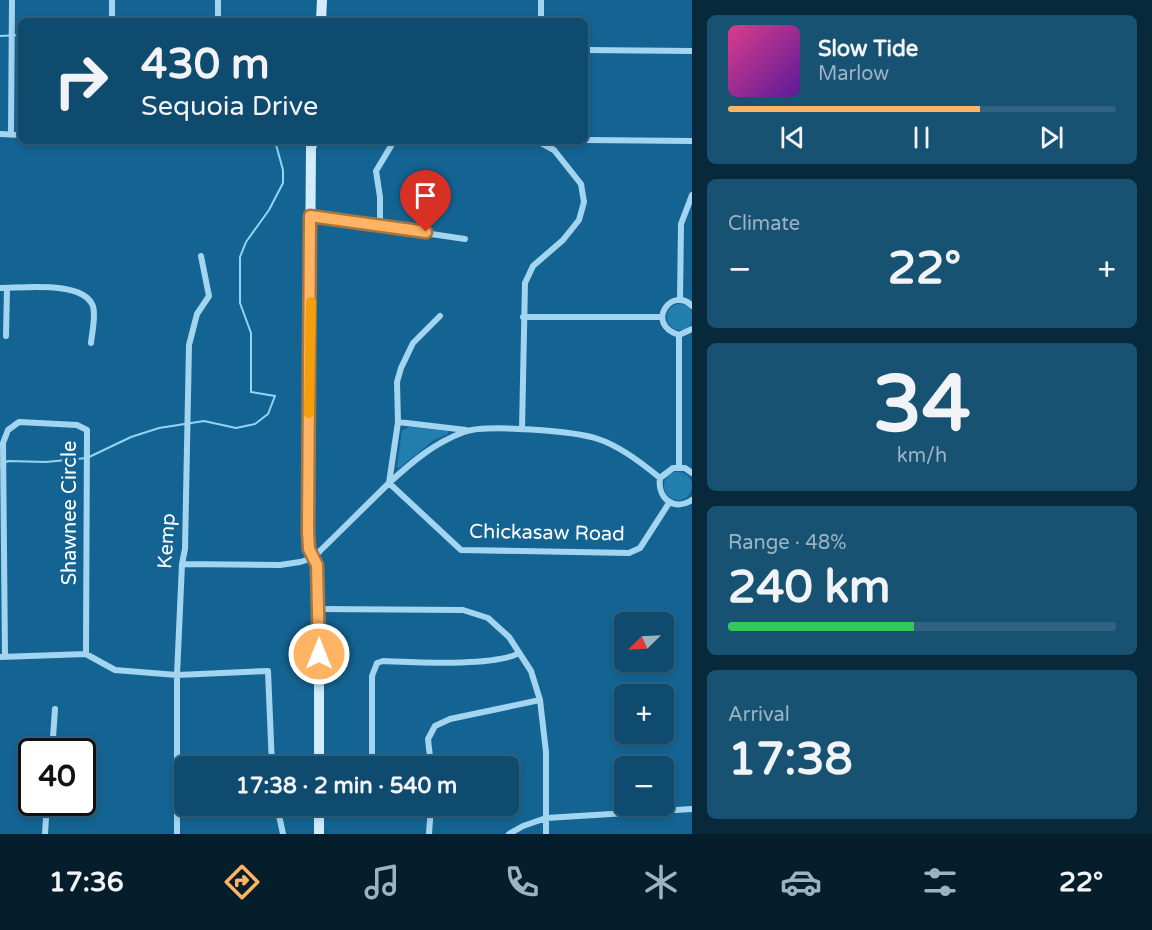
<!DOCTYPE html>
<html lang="en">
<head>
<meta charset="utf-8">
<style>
  body { margin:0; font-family:"Varela Round",sans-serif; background:#185273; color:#f1f3f6; height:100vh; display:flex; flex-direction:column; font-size:22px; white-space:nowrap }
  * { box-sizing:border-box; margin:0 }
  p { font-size:20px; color:#9bb3c2 }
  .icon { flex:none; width:33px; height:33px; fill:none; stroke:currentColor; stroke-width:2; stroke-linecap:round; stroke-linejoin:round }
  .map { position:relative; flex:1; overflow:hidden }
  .sheet { display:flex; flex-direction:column; gap:15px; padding:15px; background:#08293c; width:460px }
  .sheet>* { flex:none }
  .top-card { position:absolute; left:18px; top:18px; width:570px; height:126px; border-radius:9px; box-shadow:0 3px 9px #0003,0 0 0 2px #2f6381; background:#0f4b6e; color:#f1f3f6; overflow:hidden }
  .needle { width:39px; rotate:246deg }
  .controls { position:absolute; left:614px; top:612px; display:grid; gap:12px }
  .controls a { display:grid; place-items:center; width:60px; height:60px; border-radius:9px; background:#0f4b6e; box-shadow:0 3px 9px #0003,0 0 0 2px #2f6381; font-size:30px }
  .speed { position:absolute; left:18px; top:738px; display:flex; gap:12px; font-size:30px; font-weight:700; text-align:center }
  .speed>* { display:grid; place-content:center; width:78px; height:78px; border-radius:50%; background:#0f4b6e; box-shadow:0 3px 9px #0003,0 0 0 2px #2f6381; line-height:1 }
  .speed .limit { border:3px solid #111; border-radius:9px; background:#fff; color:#111 }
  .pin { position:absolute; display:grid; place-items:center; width:51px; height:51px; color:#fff; margin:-62px -26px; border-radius:50% 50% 50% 0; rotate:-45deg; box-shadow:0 0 6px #0007 }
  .pin .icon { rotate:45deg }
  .me { position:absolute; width:66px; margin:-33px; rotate:0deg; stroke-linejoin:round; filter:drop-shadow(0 0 4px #0008) }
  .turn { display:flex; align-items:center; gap:21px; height:126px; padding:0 24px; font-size:27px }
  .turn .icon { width:78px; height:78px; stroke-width:2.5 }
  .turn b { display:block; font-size:42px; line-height:51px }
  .big { font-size:45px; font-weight:800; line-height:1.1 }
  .sheet .tile { flex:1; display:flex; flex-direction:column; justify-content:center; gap:9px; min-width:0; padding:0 21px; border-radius:9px; background:#185273 }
  .sheet .dial { align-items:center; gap:0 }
  .dial b { font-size:78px; line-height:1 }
  .song { display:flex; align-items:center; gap:18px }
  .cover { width:72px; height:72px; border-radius:9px; background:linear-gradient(135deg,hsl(330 70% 55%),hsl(270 70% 35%)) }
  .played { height:6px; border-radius:3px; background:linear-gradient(90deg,#ffb463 65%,#2f6381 65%) }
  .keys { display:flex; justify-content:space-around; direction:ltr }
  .heat { display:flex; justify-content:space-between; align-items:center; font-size:33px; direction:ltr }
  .charge { height:9px; border-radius:4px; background:linear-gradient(90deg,#34c759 48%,#2f6381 0) }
  .trip { position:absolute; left:174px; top:756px; width:345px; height:60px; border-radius:9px; background:#0f4b6e; box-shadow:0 3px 9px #0003,0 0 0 2px #2f6381; font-weight:800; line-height:60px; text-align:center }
  .tabs { display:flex; height:96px; justify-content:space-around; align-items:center; background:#061e2c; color:#9bb3c2 }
  .tabs .icon { width:42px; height:42px }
  .tabs .active { color:#ffb463 }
  .tabs b { font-size:27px; color:#f1f3f6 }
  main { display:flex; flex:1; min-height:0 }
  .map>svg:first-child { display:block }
  .green { fill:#237eb0 }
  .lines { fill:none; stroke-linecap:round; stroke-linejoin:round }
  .stream { stroke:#95d3f4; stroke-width:2 }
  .street { stroke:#a3d5f1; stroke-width:6 }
  .secondary { stroke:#d2ecfc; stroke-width:10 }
  .route-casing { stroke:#a67540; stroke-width:15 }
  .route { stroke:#ffb463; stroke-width:10 }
  .slow { stroke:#f59e0b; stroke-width:10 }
  .labels { text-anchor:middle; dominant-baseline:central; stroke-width:6; stroke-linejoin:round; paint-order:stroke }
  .street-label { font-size:20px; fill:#fff; stroke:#146493 }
</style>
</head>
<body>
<main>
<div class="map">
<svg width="692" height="834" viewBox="0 0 692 834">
  <rect width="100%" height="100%" fill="#146493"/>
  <path class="green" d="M667 317a13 13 0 1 1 26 0a13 13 0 1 1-26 0Z
    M409 427 448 431V434L434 440 399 468 397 466 402 431Z
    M664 486a14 14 0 1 1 28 0a14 14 0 1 1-28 0Z"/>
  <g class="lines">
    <path class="stream" d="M0 36 21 35
      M0 465 8 461 46 462 87 458 131 437 159 428 204 421 236 428 255 424 268 414 275 396 251 392V333L240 303V257L246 242 269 210 283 183V170L275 141"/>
    <path class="street" d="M112 0V21
      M218 21V0
      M541 21V0
      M585 50 692 51
      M0 134 21 135
      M11 134 12 0
      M585 140 692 141
      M399 141 428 143H541L556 141
      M310 216 465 239
      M380 226V197L376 171 394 141
      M0 288C23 288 83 280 93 306 96 317 92 332 91 343
      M680 300 681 224 692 195
      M692 306C672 285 644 324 679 335L692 329
      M523 317H662
      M6 336 7 288
      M398 422 466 430
      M522 429 525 283 533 266 563 240 579 220 584 202 581 184 554 150 541 143V141
      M679 467V335
      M692 473 685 468H673L660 478C657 498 674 512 692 500
      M660 478C642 463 620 446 598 439 575 431 486 424 464 432 434 443 412 462 389 483L461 550 629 553 640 548 669 503
      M182 564 280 565 300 562 313 558 321 550 389 483 398 422 397 382 401 368 413 343 440 316
      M319 609 463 610 488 618 509 637 531 671 540 700 546 752V834
      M0 657 86 654 115 670 177 675 268 671 272 766
      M5 657 3 443 8 430 19 422 77 425 87 430 86 654
      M52 752 55 709
      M372 757V676L377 663 383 661C413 662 495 667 519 653
      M431 766 428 739 435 726 450 719 540 700
      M277 806 283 834
      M45 834 47 802
      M177 834V675L182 564 185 549 189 345 197 314 209 296 201 256
      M429 834 431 806
      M509 834 523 826 546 818 692 809"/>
    <path class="secondary" d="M321 21 322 0
      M314 141 311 147 308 532 309 549 317 565 319 609V766
      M319 834V806"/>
  </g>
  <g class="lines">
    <defs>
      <path id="route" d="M319 654 317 565 309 549 308 532 310 216 426 232"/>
    </defs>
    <use href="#route" class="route-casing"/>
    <use href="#route" class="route"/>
    <path class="slow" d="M309 413 311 302"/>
  </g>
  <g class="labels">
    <g class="street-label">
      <text transform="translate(70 513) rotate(-90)">Shawnee Circle</text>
      <text transform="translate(547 533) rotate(1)">Chickasaw Road</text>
      <text transform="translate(167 541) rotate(-86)">Kemp</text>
    </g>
  </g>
</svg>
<div class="controls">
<a><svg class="needle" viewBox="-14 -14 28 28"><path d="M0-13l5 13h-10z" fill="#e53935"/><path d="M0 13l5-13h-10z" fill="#9bb3c2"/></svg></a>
<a>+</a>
<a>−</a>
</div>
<div class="speed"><div class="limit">40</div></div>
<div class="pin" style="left:426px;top:232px;background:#d93025"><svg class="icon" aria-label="arrive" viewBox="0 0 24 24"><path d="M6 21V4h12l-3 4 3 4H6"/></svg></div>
<svg class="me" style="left:319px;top:654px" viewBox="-20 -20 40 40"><circle r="17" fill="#ffb463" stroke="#fff" stroke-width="3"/><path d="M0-11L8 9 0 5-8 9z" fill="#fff"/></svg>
<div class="trip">17:38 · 2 min · 540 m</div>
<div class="top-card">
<div class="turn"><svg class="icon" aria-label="right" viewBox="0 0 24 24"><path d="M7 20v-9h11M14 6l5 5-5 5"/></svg><div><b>430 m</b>Sequoia Drive</div></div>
</div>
</div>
<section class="sheet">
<div class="tile">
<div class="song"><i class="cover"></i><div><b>Slow Tide</b><p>Marlow</p></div></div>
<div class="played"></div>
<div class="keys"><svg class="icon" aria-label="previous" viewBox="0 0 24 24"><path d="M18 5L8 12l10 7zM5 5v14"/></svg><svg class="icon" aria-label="pause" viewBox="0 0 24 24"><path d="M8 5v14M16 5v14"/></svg><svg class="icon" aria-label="next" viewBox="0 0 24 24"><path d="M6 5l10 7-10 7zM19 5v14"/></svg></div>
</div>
<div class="tile"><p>Climate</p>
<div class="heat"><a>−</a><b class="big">22°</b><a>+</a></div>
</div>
<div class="tile dial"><b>34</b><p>km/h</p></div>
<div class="tile"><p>Range · 48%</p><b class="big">240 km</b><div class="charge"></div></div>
<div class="tile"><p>Arrival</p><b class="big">17:38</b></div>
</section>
</main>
<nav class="tabs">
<b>17:36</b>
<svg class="icon active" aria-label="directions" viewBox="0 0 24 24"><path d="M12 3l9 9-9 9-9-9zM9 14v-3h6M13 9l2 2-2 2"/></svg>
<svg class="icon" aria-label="music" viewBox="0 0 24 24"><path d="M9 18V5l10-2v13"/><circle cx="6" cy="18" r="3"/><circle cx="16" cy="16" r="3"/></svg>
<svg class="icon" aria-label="phone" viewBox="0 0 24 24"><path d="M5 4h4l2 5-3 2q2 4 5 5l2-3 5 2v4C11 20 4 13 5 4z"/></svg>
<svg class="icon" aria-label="climate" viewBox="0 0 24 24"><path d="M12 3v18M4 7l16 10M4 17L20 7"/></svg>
<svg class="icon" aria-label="car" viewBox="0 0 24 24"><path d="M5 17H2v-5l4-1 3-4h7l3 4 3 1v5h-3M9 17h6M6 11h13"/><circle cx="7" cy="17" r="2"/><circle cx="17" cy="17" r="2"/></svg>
<svg class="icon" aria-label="filters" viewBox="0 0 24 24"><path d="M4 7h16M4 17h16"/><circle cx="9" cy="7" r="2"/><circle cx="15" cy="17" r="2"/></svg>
<b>22°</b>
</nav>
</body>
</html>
